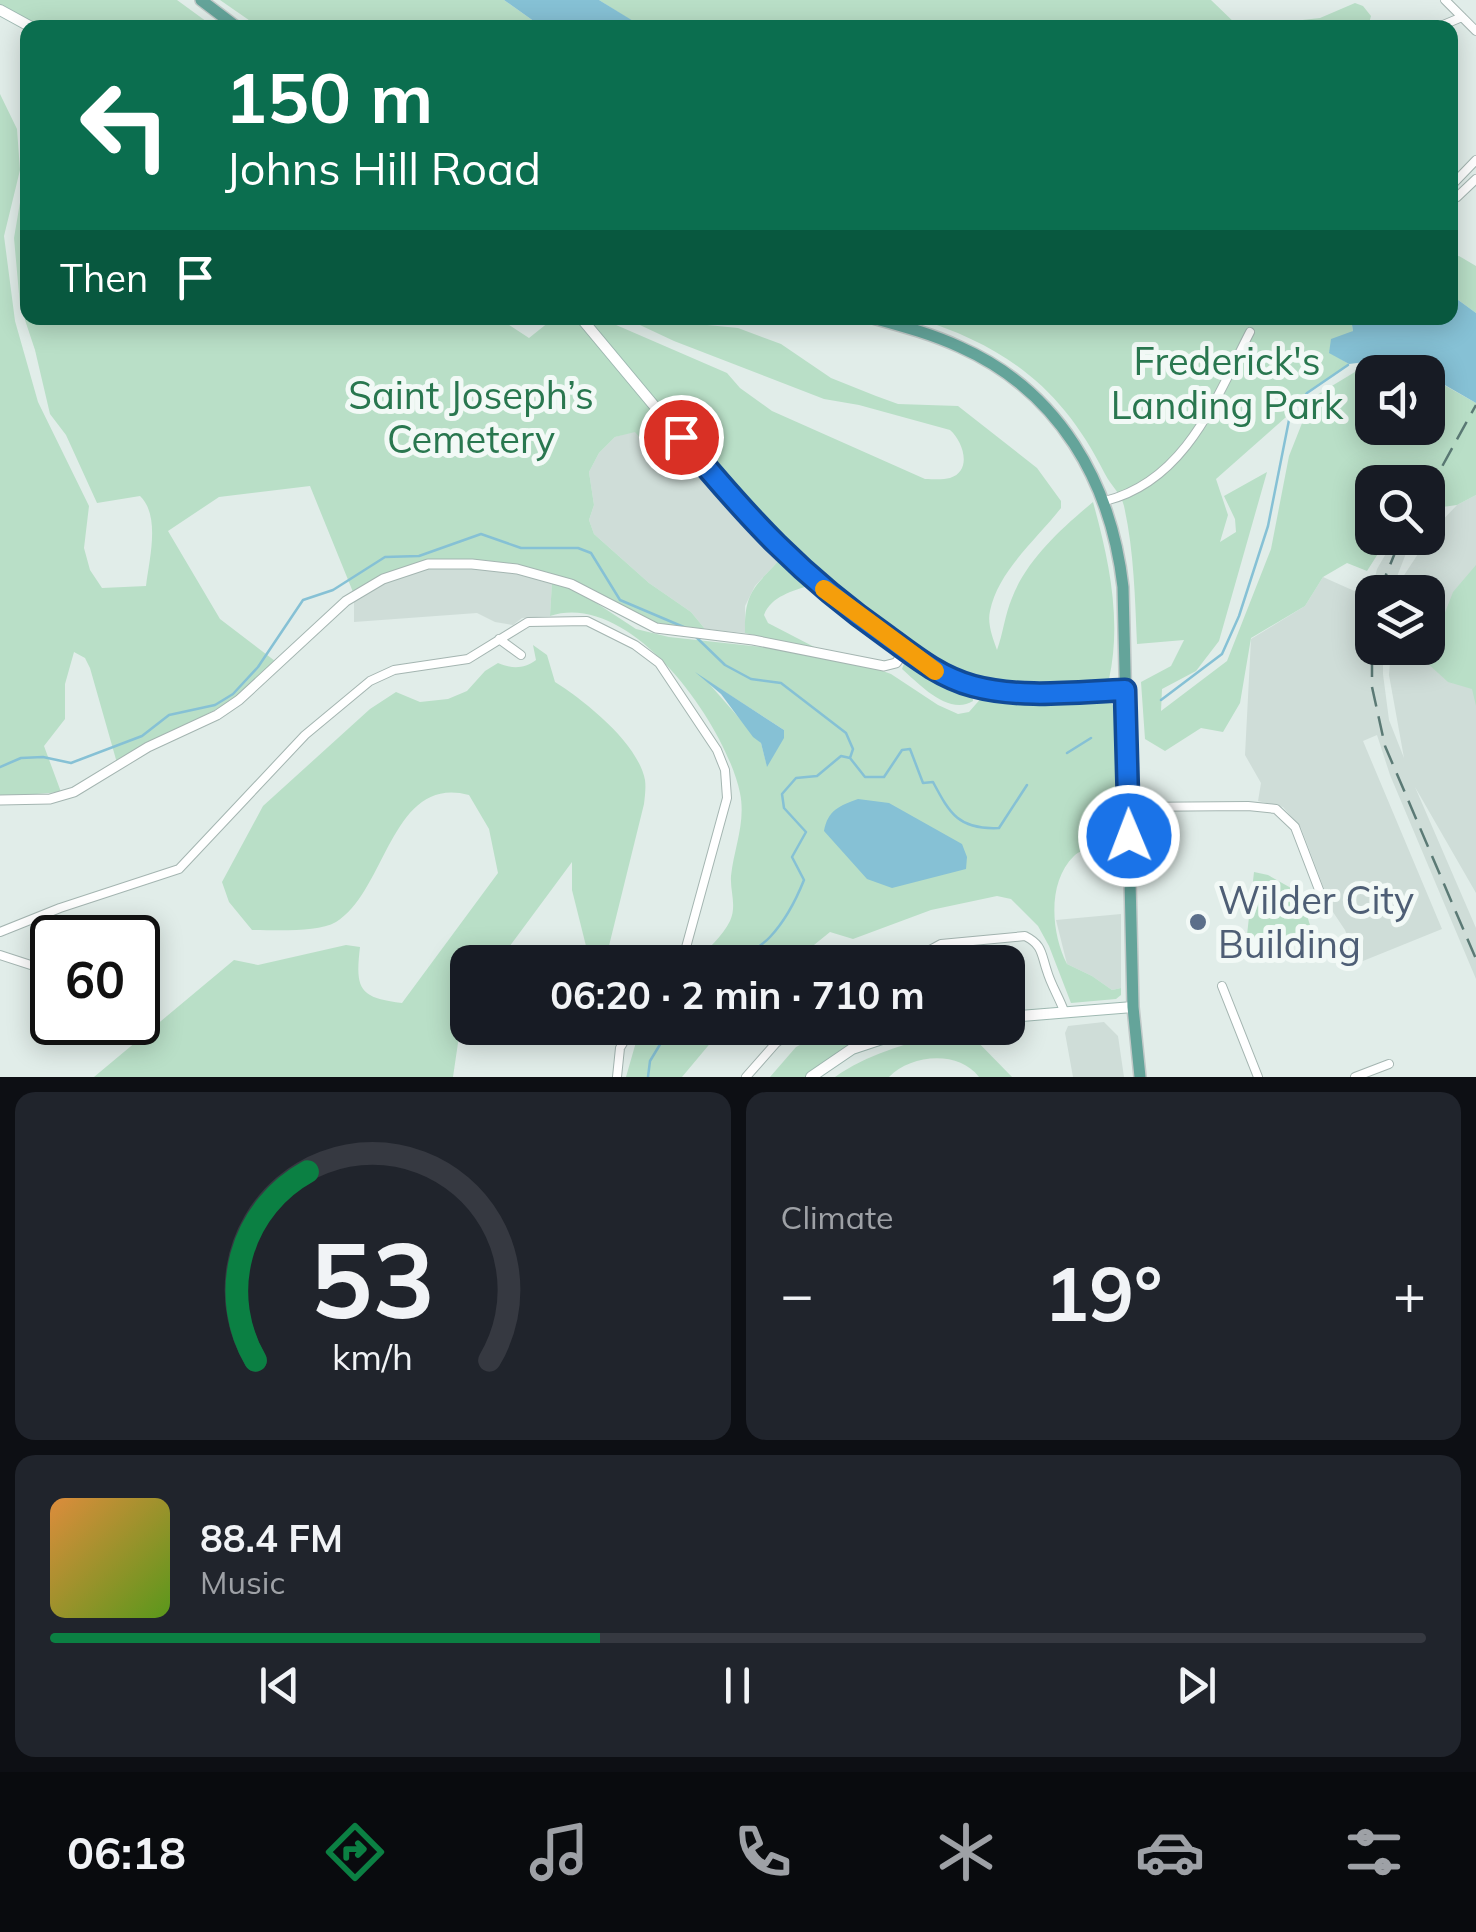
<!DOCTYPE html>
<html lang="en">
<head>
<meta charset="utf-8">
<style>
  body { margin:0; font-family:Mulish,sans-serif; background:#20242c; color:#f1f3f6; height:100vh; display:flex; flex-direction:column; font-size:38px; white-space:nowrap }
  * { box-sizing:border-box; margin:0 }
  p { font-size:32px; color:#9ea1a6 }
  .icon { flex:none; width:55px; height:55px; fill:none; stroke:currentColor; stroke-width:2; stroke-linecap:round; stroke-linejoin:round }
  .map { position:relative; height:1077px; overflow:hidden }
  .drawer { display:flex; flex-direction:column; gap:15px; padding:15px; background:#0d0f14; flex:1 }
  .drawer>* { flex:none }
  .banner { position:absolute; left:20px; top:20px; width:1438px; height:305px; border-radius:20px; box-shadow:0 5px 25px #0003; background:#0b6e4f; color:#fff; overflow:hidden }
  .fabs { position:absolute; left:1355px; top:355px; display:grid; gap:20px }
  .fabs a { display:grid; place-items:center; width:90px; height:90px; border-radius:20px; background:#171b24; box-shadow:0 5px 25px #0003; font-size:50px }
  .speed { position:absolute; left:30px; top:915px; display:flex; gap:20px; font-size:50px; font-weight:700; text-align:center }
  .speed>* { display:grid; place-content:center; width:130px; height:130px; border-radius:50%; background:#171b24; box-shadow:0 5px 25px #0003; line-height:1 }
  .speed .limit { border:5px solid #111; border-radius:15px; background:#fff; color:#111 }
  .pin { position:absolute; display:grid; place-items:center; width:85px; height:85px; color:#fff; margin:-42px; border:5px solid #fff; border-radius:50%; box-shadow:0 2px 10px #0007 }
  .me { position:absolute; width:110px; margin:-55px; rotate:359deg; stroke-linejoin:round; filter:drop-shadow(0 0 8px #0008) }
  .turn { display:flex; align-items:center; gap:35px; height:210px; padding:0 40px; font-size:45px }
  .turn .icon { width:130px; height:130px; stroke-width:2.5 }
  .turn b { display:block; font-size:70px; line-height:85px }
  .then { display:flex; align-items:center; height:95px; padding:0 40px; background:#0003; gap:20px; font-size:38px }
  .big { font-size:75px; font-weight:700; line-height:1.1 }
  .drawer .card { flex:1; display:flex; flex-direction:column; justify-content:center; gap:15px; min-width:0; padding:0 35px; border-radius:20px; background:#20242c }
  .drawer .dial { align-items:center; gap:0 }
  .dial svg { height:260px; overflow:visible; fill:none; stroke:#363941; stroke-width:7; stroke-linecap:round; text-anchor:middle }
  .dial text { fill:#f1f3f6; stroke:none }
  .song { display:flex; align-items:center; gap:30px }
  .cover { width:120px; height:120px; border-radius:15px; background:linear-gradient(135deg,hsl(30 70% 55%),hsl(90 70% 35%)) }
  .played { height:10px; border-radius:5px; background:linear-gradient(90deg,#0b8043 40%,#363941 40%) }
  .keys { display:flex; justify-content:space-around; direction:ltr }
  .heat { display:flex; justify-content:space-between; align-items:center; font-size:55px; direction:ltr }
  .drawer .tiles { flex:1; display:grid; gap:15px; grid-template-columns:1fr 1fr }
  .card:last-child { grid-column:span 2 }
  .trip { position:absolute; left:450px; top:945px; width:575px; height:100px; border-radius:20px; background:#171b24; box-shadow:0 5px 25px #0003; font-weight:700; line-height:100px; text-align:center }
  .dock { display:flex; height:160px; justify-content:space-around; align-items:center; background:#090b0e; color:#9ea1a6 }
  .dock .icon { width:70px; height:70px }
  .dock .active { color:#0b8043 }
  .dock b { font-size:45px; color:#f1f3f6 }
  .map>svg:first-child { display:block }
  .built { fill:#cfddd8 }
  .green { fill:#b9dfc7; fill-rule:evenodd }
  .water { fill:#86c1d5 }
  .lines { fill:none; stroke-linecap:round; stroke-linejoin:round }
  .stream { stroke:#86c1d5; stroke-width:2.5 }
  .minor-casing { stroke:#a4b5b1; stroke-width:10 }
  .tertiary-casing { stroke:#a4b5b1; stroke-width:11 }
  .secondary-casing { stroke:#9fb9b2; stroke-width:12 }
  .primary-casing { stroke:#c1c9c8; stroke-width:14 }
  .minor { stroke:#fff; stroke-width:8 }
  .tertiary { stroke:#fff; stroke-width:9 }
  .secondary { stroke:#fff; stroke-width:10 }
  .primary { stroke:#64a49a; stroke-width:11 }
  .rail { stroke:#5b7a75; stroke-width:2.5; stroke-dasharray:20 10; stroke-linecap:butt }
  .route-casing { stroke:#114b97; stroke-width:25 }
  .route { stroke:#1a73e8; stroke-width:18 }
  .slow { stroke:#f59e0b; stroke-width:18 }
  .service-dot { fill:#5c6f8a; stroke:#f2f9f6; stroke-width:4 }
  .labels { text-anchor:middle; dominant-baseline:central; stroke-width:10; stroke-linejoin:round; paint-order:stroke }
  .park-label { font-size:38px; fill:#29774f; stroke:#f2f9f6 }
  .service-label { font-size:38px; fill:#4e5e75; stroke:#f2f9f6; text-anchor:start }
</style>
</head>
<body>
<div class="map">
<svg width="1476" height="1077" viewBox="0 0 1476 1077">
  <rect width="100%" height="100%" fill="#e1ede9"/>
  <path class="built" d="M663 422 736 512 782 557 755 586 745 606V633L705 629 691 612 649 583 594 534 589 520 594 505 589 472 599 453 615 437Z
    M1476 495V893L1415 787 1476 928V979L1390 775 1377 735 1363 741 1442 929 1358 963 1345 930 1333 912 1301 828 1283 807 1258 801 1261 783 1245 755 1251 639 1305 606 1323 577 1370 598 1377 569 1395 538H1412L1391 592H1372V648H1383V674L1389 720 1404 758 1389 675 1391 648H1428V592H1395V589L1435 528 1457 505Z
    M431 567 496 570 552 582 550 616 522 618 513 625 495 622 477 613 354 622V599L387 581Z
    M1121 914V988L1112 990 1092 976 1067 964 1056 920Z
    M1104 1022 1118 1036 1124 1077H1073L1065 1033 1068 1026Z"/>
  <path class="green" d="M0 0H177L214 27H41L0 4Z
    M220 0H504L542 27H259Z
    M599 0H1211L1239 27 643 28Z
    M1355 3 1363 6 1371 16 1368 27H1243L1320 18Z
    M0 94 17 129 20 170 4 236 15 321 38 402 89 506 84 548 90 570 102 588 146 586C149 560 161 516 140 496L97 503 66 435 50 414 35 350 20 305 14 238 27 161 28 318H124L128 320 144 318H506L503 321 529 338 554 318H576L663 422 642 440 635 432 615 437 599 453 589 472 594 505 589 520 594 534 649 583 691 612 705 629C690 628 673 628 659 624 632 617 607 598 582 586 508 553 424 547 353 592L310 486 219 497 168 531 220 619 275 661 235 699 117 763 90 668 85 658 74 652 65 684V719L44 746 61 792 0 797Z
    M1459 256 1476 266V313L1450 294V257Z
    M586 318H600L727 373 740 388 772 411 925 479C932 479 943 480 950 478 973 471 963 441 950 430L859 405 824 399 674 341 625 318H679L697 324 738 328 781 344 831 378 876 396 898 404 958 406 1037 468 1061 501V508C1037 539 998 571 990 611 987 624 993 638 997 650 1003 634 1005 614 1012 598 1027 559 1062 528 1093 502 1109 560 1122 620 1109 679L1097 686H993L944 670 917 653 805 568 749 511Z
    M916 318H1339L1352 325 1353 331 1329 352 1349 364 1307 393 1294 410 1216 479 1228 515 1220 542 1236 532 1235 519 1224 496 1267 472 1219 641 1196 671 1162 689 1161 711 1227 661 1271 549 1289 456 1312 398 1373 361 1405 362 1422 372H1372V428H1428V376L1476 403V495L1457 505 1428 509V482H1372V538H1388L1367 571 1347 563 1323 577 1305 606 1251 638 1240 703 1223 732 1201 728 1165 751 1145 739 1141 682 1171 666 1184 640 1137 644C1135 598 1134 551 1124 506 1121 493 1111 486 1105 474 1062 388 1006 346 916 318Z
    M782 557 811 585C793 591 771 596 764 615L768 623 822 651 745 633C744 591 755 587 782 557Z
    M1476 565V706L1472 689 1448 682 1426 662 1453 592Z
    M552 582 581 593 636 629 669 637 781 649 872 667 891 674 938 705 958 714 969 712 983 696 990 694 1109 700 1116 710 1119 842C1106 843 1084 847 1074 856 1047 882 1051 933 1067 964L1092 976 1112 990 1121 988V995L1116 999 1071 1003 1049 946 1038 926 1011 899 997 896 931 910 853 939 830 932 793 962H696C706 950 723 936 730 921 737 905 730 892 731 876 734 848 746 822 740 793 726 725 631 589 550 616ZM705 679 784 730 767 766 761 743Z
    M533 645 547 655 555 682C585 701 638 743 645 780 646 787 645 796 644 804L605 962H590L572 890V862L498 962H468L467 1015 459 1036 453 1077H94L234 960 258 965 346 945 360 947C355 989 359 998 402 1003L498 873 489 829 469 795C391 774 387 891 336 922 317 933 274 930 252 930L229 902 222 882 263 806 370 709 396 692 420 702 448 699 467 691 485 671 498 663C512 669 524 669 536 660Z
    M905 661H911L972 691 973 701C949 716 920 685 902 669Z
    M1254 872 1268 875 1300 893 1314 938 1300 945 1246 944Z
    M644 1028H723L682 1077H626L638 1035Z
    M833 1028H899L866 1038 840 1050 805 1077H770L796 1047Z
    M943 1034 971 1035 1012 1077H979C959 1050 911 1054 889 1077H835C868 1054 905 1044 943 1034Z"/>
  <path class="water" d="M504 0H599L643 27H542Z
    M1450 294 1476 313V403L1405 362 1373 361 1349 364 1329 353 1331 339 1353 331 1352 325 1339 318H1450Z
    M695 672 784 730V738L767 767 761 743 753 737 721 694Z
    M858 799 889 803 962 844 967 857 966 869 892 888 867 879 824 831C828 810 839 806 858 799Z"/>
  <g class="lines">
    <path class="stream" d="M696 637 725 665 751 679 781 683 846 733 853 749 850 758 865 777H884L902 750 910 749 923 783 933 782C950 814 959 830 999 828L1027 785
      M1161 700 1222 654 1239 616 1268 526 1290 415 1307 393 1348 365
      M1067 753 1091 738
      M0 767 21 758 43 757 71 763 142 736 169 715 215 705 233 694 258 667 303 600 333 590 385 557 419 556 481 534 521 548H578L591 553 620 600 686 628
      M738 962C748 952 761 947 770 937 785 921 796 900 804 880L792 857 806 832 784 808 782 794 796 778 817 776 841 756 850 758
      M648 1077 650 1061 670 1028"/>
    <defs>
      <path id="minor" d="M1445 0 1476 31
        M1436 28 1462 17
        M1450 124 1451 125
        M1450 187 1476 160
        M1450 198 1457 197 1476 179
        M1105 501C1186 481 1216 398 1250 332
        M499 639 521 655
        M1128 807 1248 806 1276 809 1295 827 1326 908
        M0 932 60 908 179 869 305 735 370 681 394 670 468 659 528 622 587 621 635 645 659 663 717 750 725 770 727 798 682 962
        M0 955 43 969
        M922 962 930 950 941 944 1025 936C1043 945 1041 954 1047 971 1051 985 1059 997 1064 1011
        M1222 986 1258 1077
        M617 1077 620 1048 632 1028
        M746 1077 776 1043 796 1028
        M1355 1077 1389 1064"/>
      <path id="tertiary" d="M0 800 50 799 74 792 148 747 217 715 239 700 346 601 383 579 428 564H472L517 569 571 584 656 628 753 640 884 666 896 663 906 650"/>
      <path id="secondary" d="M0 10 33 28
        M581 318 726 492 789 560 919 661 947 676 992 690 1125 689
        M1008 1017 1133 1007
        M811 1077 852 1049 915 1028"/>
      <path id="primary" d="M201 0 238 28
        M873 318C902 326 932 334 960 347 1059 391 1111 482 1123 587L1133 1007 1140 1077"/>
    </defs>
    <use href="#minor" class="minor-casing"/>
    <use href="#tertiary" class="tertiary-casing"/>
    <use href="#secondary" class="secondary-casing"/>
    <use href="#primary" class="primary-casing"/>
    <use href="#minor" class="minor"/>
    <use href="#tertiary" class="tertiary"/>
    <use href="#secondary" class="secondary"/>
    <use href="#primary" class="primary"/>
    <path class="rail" d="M1428 492 1476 405
      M1379 592 1401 538
      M1372 627V687L1385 746 1476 959"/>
  </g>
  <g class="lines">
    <defs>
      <path id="route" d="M681 437C748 518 801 576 888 637 915 657 940 677 973 686 1021 699 1076 692 1125 690L1129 836"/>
    </defs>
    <use href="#route" class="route-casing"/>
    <use href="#route" class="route"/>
    <path class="slow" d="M824 589 935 671"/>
  </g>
  <circle class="service-dot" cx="1198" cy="922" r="10"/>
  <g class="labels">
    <g class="park-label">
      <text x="1227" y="361">Frederick's<tspan x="1227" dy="44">Landing Park</tspan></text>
      <text x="471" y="395">Saint Joseph’s<tspan x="471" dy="44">Cemetery</tspan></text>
    </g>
    <g class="service-label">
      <text x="1218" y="900">Wilder City<tspan x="1218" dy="44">Building</tspan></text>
    </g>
  </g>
</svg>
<div class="fabs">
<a><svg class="icon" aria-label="sound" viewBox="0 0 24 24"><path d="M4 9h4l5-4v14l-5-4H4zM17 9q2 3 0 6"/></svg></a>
<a><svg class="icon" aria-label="search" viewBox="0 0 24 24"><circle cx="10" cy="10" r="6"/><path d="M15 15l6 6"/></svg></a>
<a><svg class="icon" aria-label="layers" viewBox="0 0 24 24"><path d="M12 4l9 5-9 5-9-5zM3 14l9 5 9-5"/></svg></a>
</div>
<div class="speed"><div class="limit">60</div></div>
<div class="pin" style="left:681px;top:437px;background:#d93025"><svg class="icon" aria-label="arrive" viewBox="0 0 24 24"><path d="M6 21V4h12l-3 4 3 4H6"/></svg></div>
<svg class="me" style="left:1129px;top:836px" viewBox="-20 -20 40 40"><circle r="17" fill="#1a73e8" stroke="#fff" stroke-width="3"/><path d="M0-11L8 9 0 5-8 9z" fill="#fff"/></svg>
<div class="trip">06:20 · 2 min · 710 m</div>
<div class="banner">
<div class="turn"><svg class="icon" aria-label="left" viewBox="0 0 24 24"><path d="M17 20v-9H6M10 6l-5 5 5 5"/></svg><div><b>150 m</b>Johns Hill Road</div></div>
<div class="then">Then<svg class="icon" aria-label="arrive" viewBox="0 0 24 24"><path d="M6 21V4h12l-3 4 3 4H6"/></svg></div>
</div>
</div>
<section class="drawer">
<div class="tiles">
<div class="card dial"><svg viewBox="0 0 100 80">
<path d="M14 69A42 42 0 1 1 86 69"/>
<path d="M14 69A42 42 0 0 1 30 11" stroke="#0b8043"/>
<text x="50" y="56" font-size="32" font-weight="700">53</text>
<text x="50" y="72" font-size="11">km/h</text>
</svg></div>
<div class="card"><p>Climate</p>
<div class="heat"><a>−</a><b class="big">19°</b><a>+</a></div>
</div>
<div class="card">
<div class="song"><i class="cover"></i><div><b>88.4 FM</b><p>Music</p></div></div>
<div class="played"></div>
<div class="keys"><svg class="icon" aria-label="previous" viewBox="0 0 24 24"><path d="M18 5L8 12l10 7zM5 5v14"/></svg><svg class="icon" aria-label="pause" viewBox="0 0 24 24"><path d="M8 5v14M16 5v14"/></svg><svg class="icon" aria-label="next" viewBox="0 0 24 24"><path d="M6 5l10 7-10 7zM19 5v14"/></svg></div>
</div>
</div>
</section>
<nav class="dock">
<b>06:18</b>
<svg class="icon active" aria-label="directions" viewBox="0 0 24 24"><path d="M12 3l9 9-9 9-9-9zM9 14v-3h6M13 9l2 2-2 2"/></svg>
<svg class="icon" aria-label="music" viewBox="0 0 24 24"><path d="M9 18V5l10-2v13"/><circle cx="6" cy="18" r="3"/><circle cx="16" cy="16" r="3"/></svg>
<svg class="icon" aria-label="phone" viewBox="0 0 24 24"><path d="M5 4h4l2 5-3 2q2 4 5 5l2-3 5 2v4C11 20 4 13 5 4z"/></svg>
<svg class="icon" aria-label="climate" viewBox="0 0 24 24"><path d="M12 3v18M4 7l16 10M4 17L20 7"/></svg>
<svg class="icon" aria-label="car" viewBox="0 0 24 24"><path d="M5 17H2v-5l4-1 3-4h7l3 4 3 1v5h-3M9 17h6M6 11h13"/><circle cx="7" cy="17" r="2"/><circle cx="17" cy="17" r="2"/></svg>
<svg class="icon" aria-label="filters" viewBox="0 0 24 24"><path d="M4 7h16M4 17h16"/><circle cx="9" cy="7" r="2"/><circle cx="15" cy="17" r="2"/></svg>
</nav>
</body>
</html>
